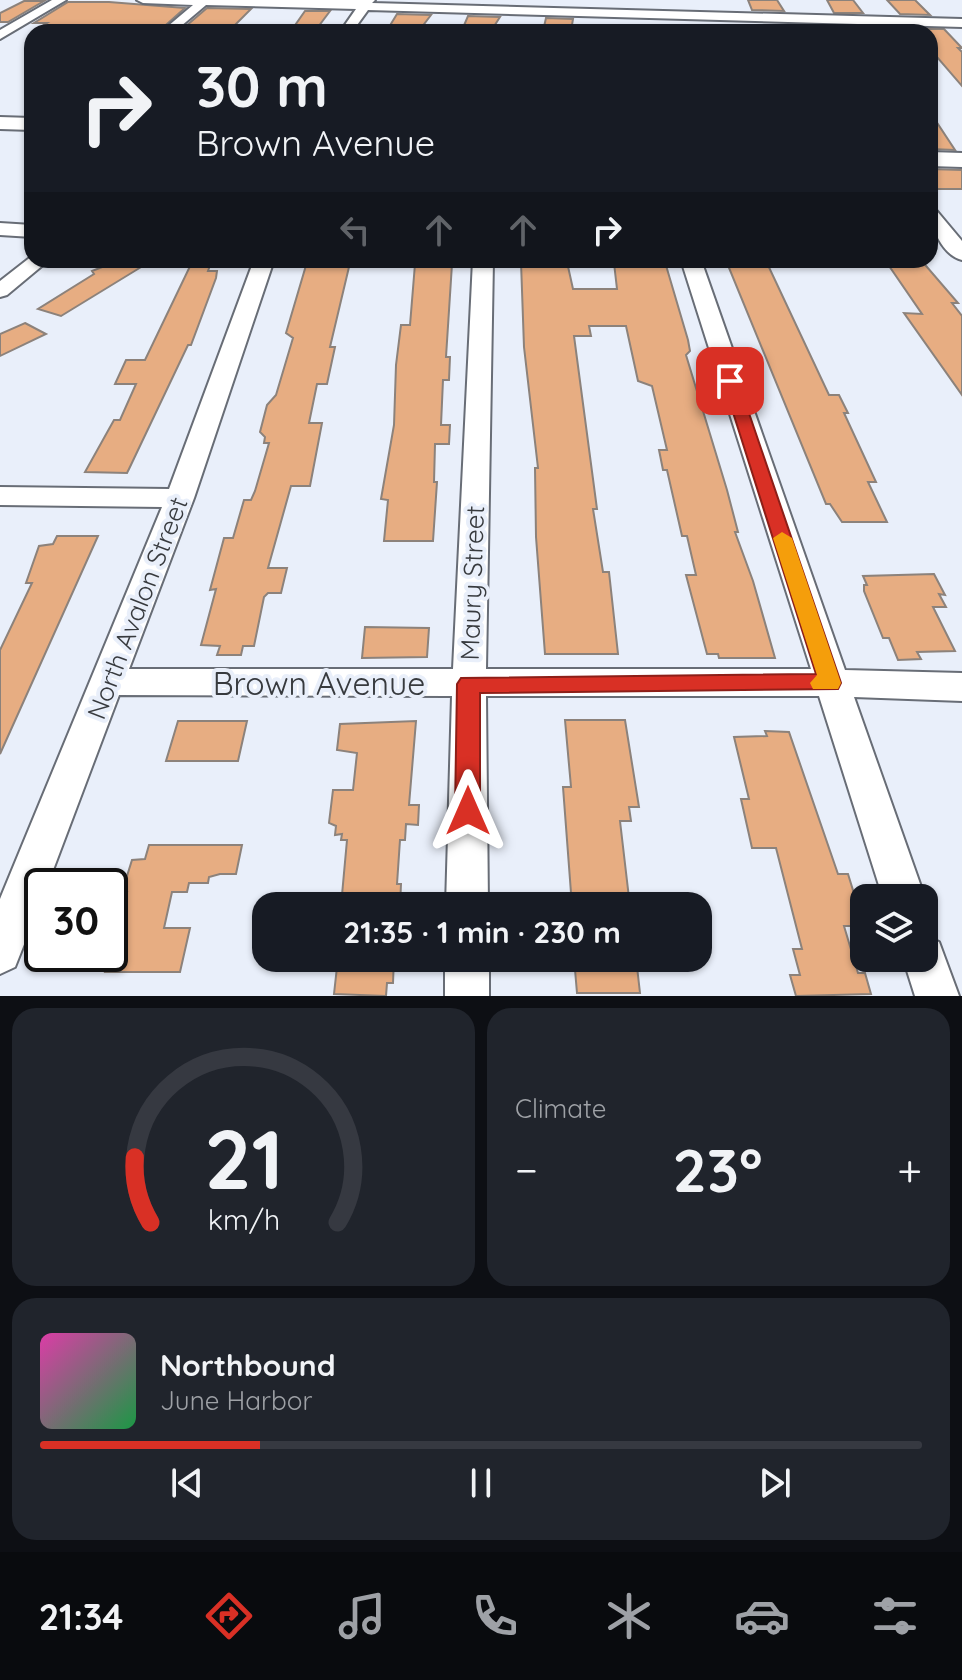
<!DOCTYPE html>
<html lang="en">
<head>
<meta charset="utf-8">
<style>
  body { margin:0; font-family:Quicksand,sans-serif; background:#20242c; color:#f1f3f6; height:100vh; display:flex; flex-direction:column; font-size:30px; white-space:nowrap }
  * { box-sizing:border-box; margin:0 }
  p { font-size:26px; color:#9ea1a6 }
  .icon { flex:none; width:44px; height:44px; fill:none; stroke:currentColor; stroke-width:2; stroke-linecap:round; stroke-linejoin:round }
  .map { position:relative; height:996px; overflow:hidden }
  .drawer { display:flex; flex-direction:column; gap:12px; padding:12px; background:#0d0f14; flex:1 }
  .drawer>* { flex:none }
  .top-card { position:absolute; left:24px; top:24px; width:914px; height:244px; border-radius:24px; box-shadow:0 2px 6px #0004; background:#171b24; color:#f1f3f6; overflow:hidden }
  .buttons { position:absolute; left:850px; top:884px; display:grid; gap:16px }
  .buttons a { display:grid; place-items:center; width:88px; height:88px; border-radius:16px; background:#171b24; box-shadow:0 2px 6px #0004; font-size:40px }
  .speed { position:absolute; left:24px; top:868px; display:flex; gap:16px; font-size:40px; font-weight:700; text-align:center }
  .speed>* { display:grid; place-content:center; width:104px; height:104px; border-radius:50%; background:#171b24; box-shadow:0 2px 6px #0004; line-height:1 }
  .speed .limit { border:4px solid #111; border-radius:12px; background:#fff; color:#111 }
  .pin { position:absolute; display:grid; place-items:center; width:68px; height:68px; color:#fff; margin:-34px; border-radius:16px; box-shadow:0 4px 12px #0006 }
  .me { position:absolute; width:88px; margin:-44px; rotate:0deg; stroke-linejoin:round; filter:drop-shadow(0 0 6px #0008) }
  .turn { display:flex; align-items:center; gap:28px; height:168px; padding:0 40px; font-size:36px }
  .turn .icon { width:104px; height:104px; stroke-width:2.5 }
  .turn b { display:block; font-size:56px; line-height:68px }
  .lanes { display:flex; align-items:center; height:76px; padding:0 40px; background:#0003; justify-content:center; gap:40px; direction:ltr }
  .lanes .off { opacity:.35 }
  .big { font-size:60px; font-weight:800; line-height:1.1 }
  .drawer .widget { flex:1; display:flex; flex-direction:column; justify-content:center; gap:12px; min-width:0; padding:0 28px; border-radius:24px; background:#20242c }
  .drawer .dial { align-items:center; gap:0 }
  .dial svg { height:208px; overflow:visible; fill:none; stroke:#363941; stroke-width:7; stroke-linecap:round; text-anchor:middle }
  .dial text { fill:#f1f3f6; stroke:none }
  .song { display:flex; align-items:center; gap:24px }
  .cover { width:96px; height:96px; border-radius:12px; background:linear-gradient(135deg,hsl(320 70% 55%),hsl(140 70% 35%)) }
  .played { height:8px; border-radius:4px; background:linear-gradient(90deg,#d93025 25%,#363941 25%) }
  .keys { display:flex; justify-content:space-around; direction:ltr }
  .heat { display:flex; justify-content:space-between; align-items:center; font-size:44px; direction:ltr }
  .drawer .tiles { flex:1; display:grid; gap:12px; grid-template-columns:1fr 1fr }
  .widget:last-child { grid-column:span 2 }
  .trip { position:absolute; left:252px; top:892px; width:460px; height:80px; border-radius:24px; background:#171b24; box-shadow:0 2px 6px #0004; font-weight:800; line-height:80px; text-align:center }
  .tab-bar { display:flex; height:128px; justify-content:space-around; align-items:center; background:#090b0e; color:#9ea1a6 }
  .tab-bar .icon { width:56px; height:56px }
  .tab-bar .on { color:#d93025 }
  .tab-bar b { font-size:36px; color:#f1f3f6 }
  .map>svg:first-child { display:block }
  .building { fill:#e7ad82; stroke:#8c827b; stroke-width:2 }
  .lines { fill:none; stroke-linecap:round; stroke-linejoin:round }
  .street-casing { stroke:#686d76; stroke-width:4 }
  .secondary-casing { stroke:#686d76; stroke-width:4 }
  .street { fill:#fff; fill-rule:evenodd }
  .secondary { fill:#fff; fill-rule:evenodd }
  .route { fill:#d93025; stroke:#8d1f18; stroke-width:2 }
  .slow { fill:#f59e0b }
  .labels { text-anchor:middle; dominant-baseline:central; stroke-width:8; stroke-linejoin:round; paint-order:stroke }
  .street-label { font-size:26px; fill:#373a3e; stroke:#e9effa }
  .near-street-label { font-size:32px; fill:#373a3e; stroke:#e9effa }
</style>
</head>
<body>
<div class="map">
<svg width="962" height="996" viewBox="0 0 962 996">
  <rect width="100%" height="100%" fill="#e9effa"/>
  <path class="building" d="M748 0H777L784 11 752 10Z
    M827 0H853L863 13H834Z
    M887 0H915L930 15 900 14Z
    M24 1H44L8 22H0V13Z
    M68 2H109L185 8 158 32 36 30 47 23H34Z
    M207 8 251 9 228 32H179Z
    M305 11H330L315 31H291Z
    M397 14 431 15 418 32H386Z
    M468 16 500 17 491 31 462 30Z
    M546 18 573 19 572 25H568L567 32 543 31Z
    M912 29H944L962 48H958L962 52V86L930 49V32Z
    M930 112 955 150 930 149Z
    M930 169 962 170V189H930Z
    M120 260 151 261 61 316 38 309 94 274 92 271Z
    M193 260H212L208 271H217L216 278 191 345H188L129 469 127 473 85 472 114 420H120L136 384H115L126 360H145Z
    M885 260H921L958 303H952L962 316V395L904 313 922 314Z
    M307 262H348L349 267 330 347H335L327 384H317L309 423H322L310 486H291L268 568H287L281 593H268L264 597 254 646H243L241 655H217L220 646 201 645 216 589 210 590 224 538H233L244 500H251L255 491 269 443H264L265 437 260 432 267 405 276 395 293 338 286 333Z
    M521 262H567L573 289H617L614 263 665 262 688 340 690 351 686 355 727 490 738 532H735L753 581 775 658H719L718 654H707L686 575H696L687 536H682L667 470H663L659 450H667L652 386 638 381 626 326H589L591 336H574L597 509H593L603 572H609L618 654H545L536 537 535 468H538L524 347Z
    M727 263H767L829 395H839L848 413H844L876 482H868L887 522H842L830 504H826Z
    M415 264H452L446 357H450L449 380H443L441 425H450L449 444H435L434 482H437L433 541H384L388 500 381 499 394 425 396 365 401 325H410Z
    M25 323 46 334 0 356V334Z
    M57 536H98L0 754V650L32 583H26L39 546 53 544Z
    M934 574 945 595 939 594 946 607H933L955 651 917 652 921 659 898 660 889 638H883L864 591V585H867L863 576Z
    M365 627 429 628 427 657 362 658Z
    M565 720H625L639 807H629L631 821H620L629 898H604L596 899 597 906H572L563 787H571Z
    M178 721H247L238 761H166Z
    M416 721 409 805H419L418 825 406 824 405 840H400L397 884H401L400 906H341L347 840H341L342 834 335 835 336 826 329 823 333 790H353L357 753 337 750 340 724Z
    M765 731 789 732 838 874H848L864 926H844L858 973H865L871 994 796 996 790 975H800L793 949H802L776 848H752L741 799H749L734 737 767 736Z
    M149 845H242L236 874H220L209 877 208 883H189L187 892H172L164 928H190L180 972H105L110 954V934H116L127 892H122L132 860 145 859Z
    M338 958H394L393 983H387L386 996 334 994Z
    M574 958H636L640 993H577Z"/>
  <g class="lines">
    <defs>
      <path id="street" d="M52 0H66L0 39V30Z
        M137 0H375L372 3 962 19V27L368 10 352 32H340L356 9 206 5 174 32H161L193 5 143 3Z
        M930 208 936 210 962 241V260C942 255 930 226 930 208Z
        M0 223 32 225V237L0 235Z
        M32 256V260H49L7 295 0 297V281Z
        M254 260H274L194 498 129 669H453L473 260H493L486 669H811L681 260H701L845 670 962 673V701L854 697 925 898 924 900 883 898 819 696H486L488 906H446L452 696 119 695 47 886H42V899L15 967 0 974V899L162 507 0 505V487L169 489Z
        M924 935 939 942 959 996H915L903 958H924Z
        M445 958H489V996H445Z"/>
      <path id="secondary" d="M0 117 32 118V130L0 129Z
        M930 152 962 153V167L930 166Z"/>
    </defs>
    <use href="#street" class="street-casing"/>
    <use href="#secondary" class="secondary-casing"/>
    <use href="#street" class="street"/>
    <use href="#secondary" class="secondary"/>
  </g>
  <path class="route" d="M730 376 738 381 841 683 838 689 480 693V811L477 819 468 822 459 819 455 811 457 684 461 678 816 674 723 381Z"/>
  <path class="slow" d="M782 532 792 538 841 683 838 689H813L810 683 817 675 773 538Z"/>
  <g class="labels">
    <g class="street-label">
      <text transform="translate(472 583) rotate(-88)">Maury Street</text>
      <text transform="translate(137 608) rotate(-69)">North Avalon Street</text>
    </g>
    <g class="near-street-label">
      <text x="319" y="683">Brown Avenue</text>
    </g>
  </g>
</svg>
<div class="buttons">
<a><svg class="icon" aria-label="layers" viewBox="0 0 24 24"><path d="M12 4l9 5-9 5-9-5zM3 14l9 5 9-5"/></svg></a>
</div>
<div class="speed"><div class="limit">30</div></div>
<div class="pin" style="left:730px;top:381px;background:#d93025"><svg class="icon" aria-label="arrive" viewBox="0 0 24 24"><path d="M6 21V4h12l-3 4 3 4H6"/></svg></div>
<svg class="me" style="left:468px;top:811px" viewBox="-20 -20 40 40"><path d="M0-17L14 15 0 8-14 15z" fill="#d93025" stroke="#fff" stroke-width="4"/></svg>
<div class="trip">21:35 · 1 min · 230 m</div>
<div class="top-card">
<div class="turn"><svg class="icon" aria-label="right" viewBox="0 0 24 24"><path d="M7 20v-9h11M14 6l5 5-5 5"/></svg><div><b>30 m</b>Brown Avenue</div></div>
<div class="lanes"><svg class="icon off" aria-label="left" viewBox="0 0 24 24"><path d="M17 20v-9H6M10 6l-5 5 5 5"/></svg><svg class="icon off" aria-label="ahead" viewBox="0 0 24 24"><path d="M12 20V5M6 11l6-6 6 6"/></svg><svg class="icon off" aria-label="ahead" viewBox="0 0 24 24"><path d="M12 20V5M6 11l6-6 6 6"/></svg><svg class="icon" aria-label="right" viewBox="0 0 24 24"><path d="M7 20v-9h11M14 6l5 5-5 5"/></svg></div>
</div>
</div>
<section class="drawer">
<div class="tiles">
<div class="widget dial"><svg viewBox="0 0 100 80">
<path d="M14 69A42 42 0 1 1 86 69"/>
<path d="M14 69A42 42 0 0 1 8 44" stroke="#d93025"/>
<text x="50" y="56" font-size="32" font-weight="700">21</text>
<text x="50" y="72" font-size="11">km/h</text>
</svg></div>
<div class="widget"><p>Climate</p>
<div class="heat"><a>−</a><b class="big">23°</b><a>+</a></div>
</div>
<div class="widget">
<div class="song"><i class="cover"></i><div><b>Northbound</b><p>June Harbor</p></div></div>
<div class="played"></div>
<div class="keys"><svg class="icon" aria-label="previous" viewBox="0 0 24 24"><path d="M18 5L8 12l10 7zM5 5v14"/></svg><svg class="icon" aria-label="pause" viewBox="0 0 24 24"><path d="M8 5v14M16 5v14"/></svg><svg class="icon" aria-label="next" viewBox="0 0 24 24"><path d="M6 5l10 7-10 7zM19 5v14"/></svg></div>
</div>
</div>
</section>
<nav class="tab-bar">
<b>21:34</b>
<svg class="icon on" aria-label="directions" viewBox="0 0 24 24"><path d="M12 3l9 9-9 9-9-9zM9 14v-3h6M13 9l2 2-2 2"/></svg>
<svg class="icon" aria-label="music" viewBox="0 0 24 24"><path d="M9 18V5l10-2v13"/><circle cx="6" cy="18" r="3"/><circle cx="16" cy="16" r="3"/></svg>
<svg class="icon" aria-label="phone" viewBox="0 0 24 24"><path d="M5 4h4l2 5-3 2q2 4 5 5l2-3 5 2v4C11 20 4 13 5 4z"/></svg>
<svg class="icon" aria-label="climate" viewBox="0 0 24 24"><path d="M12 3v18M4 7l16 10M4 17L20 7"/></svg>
<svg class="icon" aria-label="car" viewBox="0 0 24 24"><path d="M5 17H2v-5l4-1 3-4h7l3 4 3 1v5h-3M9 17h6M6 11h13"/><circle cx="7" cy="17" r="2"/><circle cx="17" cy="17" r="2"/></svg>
<svg class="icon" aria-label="filters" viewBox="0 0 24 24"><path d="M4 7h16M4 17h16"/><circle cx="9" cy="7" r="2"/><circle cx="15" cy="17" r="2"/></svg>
</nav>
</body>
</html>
